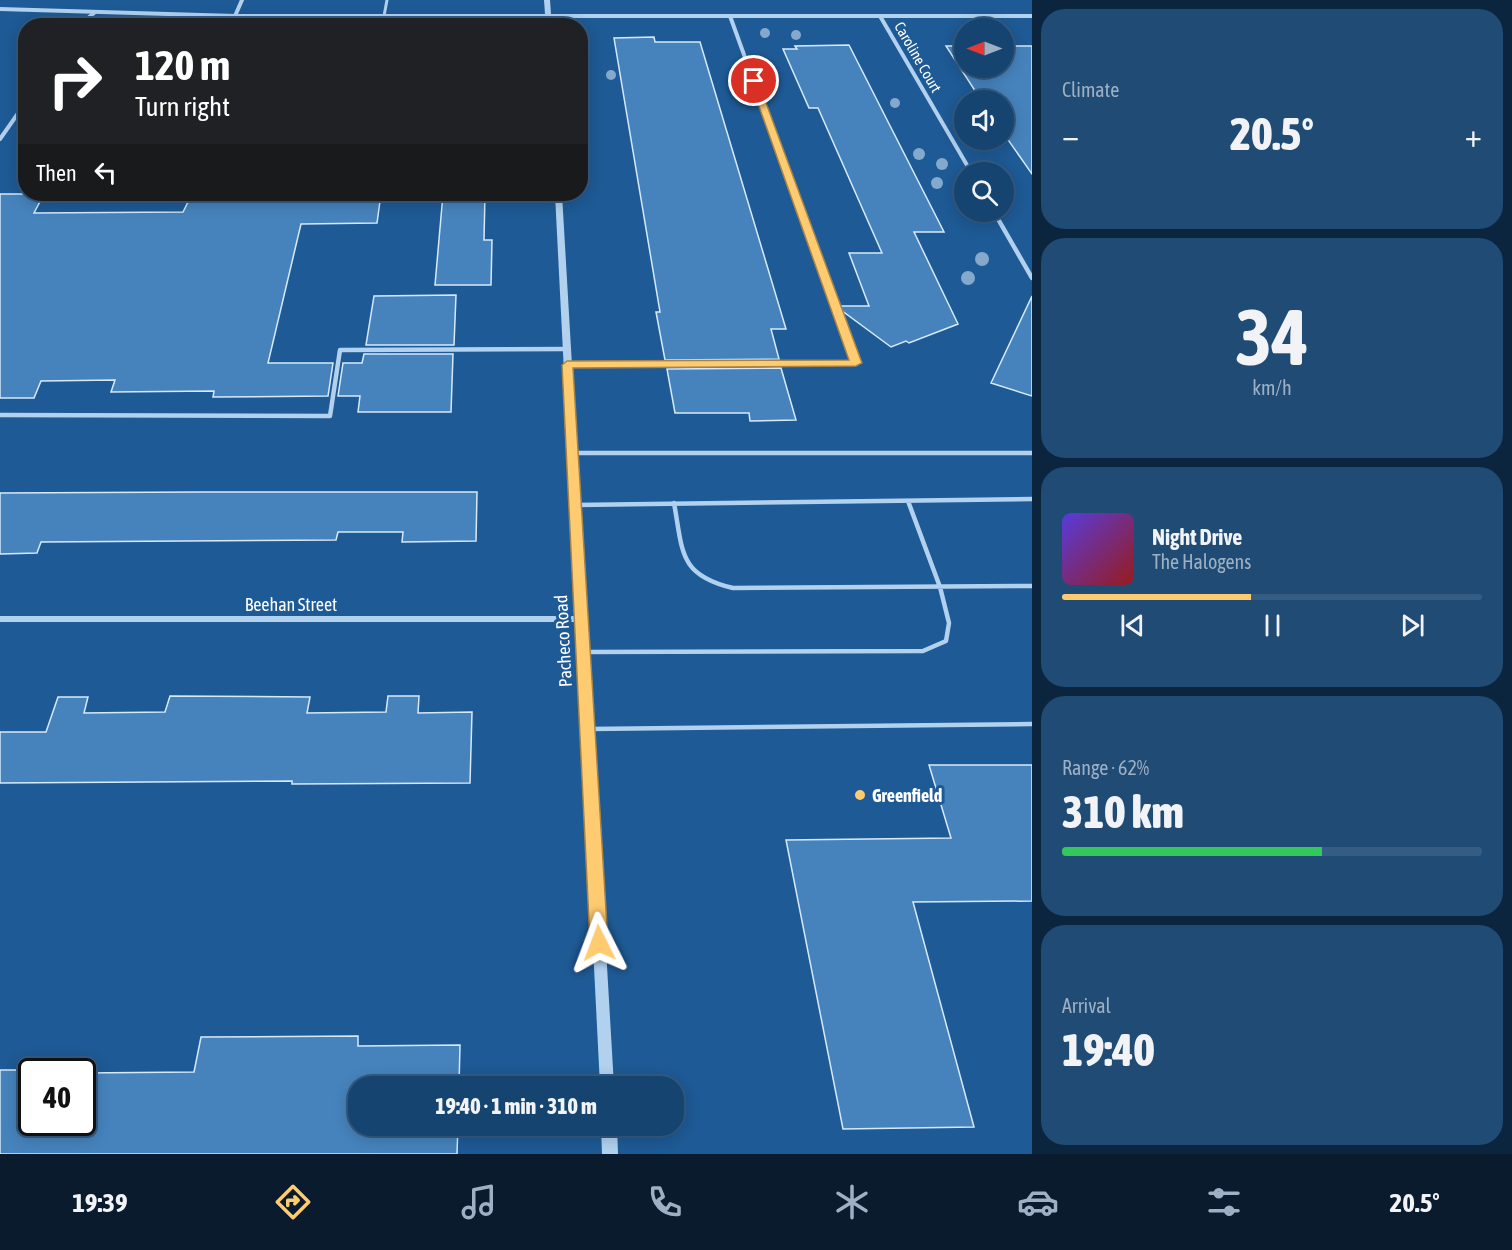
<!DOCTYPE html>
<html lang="en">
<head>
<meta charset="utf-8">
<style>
  body { margin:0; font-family:"Asap Condensed",sans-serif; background:#1f4b75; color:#f1f3f6; height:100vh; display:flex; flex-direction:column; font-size:22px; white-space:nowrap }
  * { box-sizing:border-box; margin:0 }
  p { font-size:20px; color:#9eb0c3 }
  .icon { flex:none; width:33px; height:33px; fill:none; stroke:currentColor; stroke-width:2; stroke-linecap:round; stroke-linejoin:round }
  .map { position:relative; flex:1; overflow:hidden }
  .side { display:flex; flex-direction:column; gap:9px; padding:9px; background:#0c253e; width:480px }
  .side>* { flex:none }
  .banner { position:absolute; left:18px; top:18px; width:570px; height:183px; border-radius:24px; box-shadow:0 3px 15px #0003,0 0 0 2px #355c83; background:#202124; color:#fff; overflow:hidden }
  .needle { width:39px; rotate:270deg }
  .buttons { position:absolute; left:954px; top:18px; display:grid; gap:12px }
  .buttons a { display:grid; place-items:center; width:60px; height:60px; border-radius:50%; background:#164470; box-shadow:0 3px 15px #0003,0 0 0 2px #355c83; font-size:30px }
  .speed { position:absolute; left:18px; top:1058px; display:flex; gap:12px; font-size:30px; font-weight:700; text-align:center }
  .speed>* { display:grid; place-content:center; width:78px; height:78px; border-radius:50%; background:#164470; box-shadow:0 3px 15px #0003,0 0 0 2px #355c83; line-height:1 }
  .speed .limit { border:3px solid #111; border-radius:9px; background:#fff; color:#111 }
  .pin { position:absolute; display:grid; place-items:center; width:51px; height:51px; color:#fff; margin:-26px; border:3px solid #fff; border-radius:50%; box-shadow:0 2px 6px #0007 }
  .me { position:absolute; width:66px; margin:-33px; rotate:357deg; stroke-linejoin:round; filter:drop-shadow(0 0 4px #0008) }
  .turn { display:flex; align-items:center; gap:21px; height:126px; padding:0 18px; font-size:27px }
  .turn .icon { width:78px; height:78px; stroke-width:2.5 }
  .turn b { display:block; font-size:42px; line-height:51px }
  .then { display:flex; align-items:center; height:57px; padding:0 18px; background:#0003; gap:12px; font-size:22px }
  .big { font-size:45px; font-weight:800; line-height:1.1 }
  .side .card { flex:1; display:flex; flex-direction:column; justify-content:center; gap:9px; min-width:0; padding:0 21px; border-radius:24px; background:#1f4b75 }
  .side .dial { align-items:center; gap:0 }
  .dial b { font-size:78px; line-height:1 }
  .song { display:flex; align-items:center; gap:18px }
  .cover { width:72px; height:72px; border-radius:9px; background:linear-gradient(135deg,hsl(250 70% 55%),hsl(0 70% 35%)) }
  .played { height:6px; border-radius:3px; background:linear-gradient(90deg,#fecb70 45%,#355c83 45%) }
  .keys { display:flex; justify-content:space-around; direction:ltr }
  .heat { display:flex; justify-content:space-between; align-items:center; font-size:33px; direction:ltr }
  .charge { height:9px; border-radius:4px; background:linear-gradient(90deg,#34c759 62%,#355c83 0) }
  .trip { position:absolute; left:348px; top:1076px; width:336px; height:60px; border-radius:24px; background:#164470; box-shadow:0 3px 15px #0003,0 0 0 2px #355c83; font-weight:800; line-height:60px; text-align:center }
  .tab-bar { display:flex; height:96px; justify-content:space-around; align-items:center; background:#091b2d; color:#9eb0c3 }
  .tab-bar .icon { width:42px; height:42px }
  .tab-bar .selected { color:#fecb70 }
  .tab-bar b { font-size:27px; color:#f1f3f6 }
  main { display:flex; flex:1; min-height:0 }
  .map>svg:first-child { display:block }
  .building { fill:#4683bc; stroke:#d7eafa; stroke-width:1.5 }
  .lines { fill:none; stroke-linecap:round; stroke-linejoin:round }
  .service-far1 { stroke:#b1d1ef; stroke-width:3 }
  .service { stroke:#b1d1ef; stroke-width:4.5 }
  .minor-far2 { stroke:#b1d1ef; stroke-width:4 }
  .minor-far1 { stroke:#b1d1ef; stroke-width:4.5 }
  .minor { stroke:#b1d1ef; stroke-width:6 }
  .tertiary { fill:#b1d1ef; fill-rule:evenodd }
  .tree { fill:#84a9cd }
  .route { fill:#fecb70; stroke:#a58449; stroke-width:1.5 }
  .poi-dot { fill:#fecb70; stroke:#1e5a95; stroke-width:2 }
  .labels { text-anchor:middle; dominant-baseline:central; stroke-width:6; stroke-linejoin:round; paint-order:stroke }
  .far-street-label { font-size:15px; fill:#fff; stroke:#1e5a95 }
  .street-label { font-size:18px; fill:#fff; stroke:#1e5a95 }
  .poi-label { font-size:18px; font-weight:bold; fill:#fff; stroke:#1e5a95; text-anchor:start }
</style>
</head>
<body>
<main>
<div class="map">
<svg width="1032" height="1154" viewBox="0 0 1032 1154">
  <rect width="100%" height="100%" fill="#1e5a95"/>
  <path class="building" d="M654 37 655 42H700L786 329H771L779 359 665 360 656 312H660L614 38Z
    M849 45 944 232H914L958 324 909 343 906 341 891 347 841 310 840 306H869L849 253H882L818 108H809L783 49H797L795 46Z
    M946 46H964V68H1004V46H1032V174L1004 134V100H981Z
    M0 194H44L34 213 183 212 192 194H381L377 223 301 224 268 363H333L328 396 213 397 214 391 111 392 115 380 41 381 34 398H0Z
    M443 194H485L484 240H492L491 285H435Z
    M456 295 454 345H366L374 296Z
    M1032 296V396L991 383Z
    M364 354H453L451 412H358L360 396H338L343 363H362Z
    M781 368 796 420 750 421 749 413H675L667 369Z
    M200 492H477L476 541 402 542 403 532H338L336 540 41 542 37 553 0 554V493Z
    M170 696 310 697 307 713 386 712 388 696H419L418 713 472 712 470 783 292 784V781L0 783V732H46L58 697H88L84 713 165 712Z
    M929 765H1032V901L913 902 974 1127 843 1129 786 840 951 838Z
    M358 1036V1046L460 1045 459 1086H358V1125H458L457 1154H0V1070H34L32 1071V1122H82V1073L194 1072 201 1037Z"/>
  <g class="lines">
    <path class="service-far1" d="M384 16 387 0"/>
    <path class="service" d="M573 453H1032
      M674 503C683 551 678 575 733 588L1032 586
      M576 505 1032 499
      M583 652 923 651 946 641 949 623 940 587 908 501
      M590 729 1032 724"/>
    <path class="minor-far2" d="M235 16 242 0
      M730 16 792 187
      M880 16 971 172
      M79 26 95 12
      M0 139 26 102"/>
    <path class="minor-far1" d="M994 212 1032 278
      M567 365 856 363 791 185
      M0 415 330 416 340 350 566 349"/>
    <path class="minor" d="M0 619H581"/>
    <path class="tertiary" d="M544 0H550L551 14H1032V18H551L552 26H546V18H235L0 11V7L235 14H545Z
      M555 194H562L614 1086H600Z
      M601 1125H617L618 1154H602Z"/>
  </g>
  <g class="tree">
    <circle cx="765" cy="33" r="5"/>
    <circle cx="796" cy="35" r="5"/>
    <circle cx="611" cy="75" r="5"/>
    <circle cx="895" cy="103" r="5"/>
    <circle cx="919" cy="154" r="6"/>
    <circle cx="942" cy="164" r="6"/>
    <circle cx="937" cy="183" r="6"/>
    <circle cx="982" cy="259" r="7"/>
    <circle cx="968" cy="278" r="7"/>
  </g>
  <path class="route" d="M754 78 758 81 862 363 856 366 573 368 608 943 605 949 599 952 592 949 590 943 562 365 567 361 849 360 750 81Z"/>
  <circle class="poi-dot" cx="860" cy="795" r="6"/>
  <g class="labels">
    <g class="far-street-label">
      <text transform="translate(918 57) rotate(60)">Caroline Court</text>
    </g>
    <g class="street-label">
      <text x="291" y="604">Beehan Street</text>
      <text transform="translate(563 641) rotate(-93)">Pacheco Road</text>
    </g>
    <g class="poi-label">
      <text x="872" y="795">Greenfield</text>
    </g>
  </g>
</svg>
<div class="buttons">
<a><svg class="needle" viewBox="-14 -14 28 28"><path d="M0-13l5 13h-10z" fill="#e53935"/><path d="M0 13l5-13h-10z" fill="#9eb0c3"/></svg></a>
<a><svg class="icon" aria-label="sound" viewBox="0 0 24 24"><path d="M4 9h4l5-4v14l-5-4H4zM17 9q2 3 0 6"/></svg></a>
<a><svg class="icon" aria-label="search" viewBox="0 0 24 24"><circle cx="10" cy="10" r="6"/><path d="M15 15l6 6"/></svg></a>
</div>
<div class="speed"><div class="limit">40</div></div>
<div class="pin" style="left:754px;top:81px;background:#d93025"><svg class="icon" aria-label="arrive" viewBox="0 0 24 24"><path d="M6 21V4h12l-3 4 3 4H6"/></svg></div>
<svg class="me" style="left:599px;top:943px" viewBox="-20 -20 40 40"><path d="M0-17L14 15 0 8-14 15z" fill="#fecb70" stroke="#fff" stroke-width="4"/></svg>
<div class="trip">19:40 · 1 min · 310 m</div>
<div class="banner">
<div class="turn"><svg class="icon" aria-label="right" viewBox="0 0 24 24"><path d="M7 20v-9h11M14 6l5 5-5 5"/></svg><div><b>120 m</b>Turn right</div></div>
<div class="then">Then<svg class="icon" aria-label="left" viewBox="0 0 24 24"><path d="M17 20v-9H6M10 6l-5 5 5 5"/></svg></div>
</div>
</div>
<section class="side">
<div class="card"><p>Climate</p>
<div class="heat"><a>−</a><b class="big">20.5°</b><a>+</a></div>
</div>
<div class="card dial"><b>34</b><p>km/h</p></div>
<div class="card">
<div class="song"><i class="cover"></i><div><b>Night Drive</b><p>The Halogens</p></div></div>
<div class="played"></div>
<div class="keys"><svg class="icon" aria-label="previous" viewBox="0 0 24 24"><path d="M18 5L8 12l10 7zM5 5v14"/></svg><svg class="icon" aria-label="pause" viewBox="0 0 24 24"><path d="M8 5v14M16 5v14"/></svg><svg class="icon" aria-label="next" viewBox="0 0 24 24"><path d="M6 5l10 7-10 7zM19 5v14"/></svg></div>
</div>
<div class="card"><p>Range · 62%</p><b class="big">310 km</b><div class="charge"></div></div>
<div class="card"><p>Arrival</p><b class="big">19:40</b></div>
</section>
</main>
<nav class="tab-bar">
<b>19:39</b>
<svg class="icon selected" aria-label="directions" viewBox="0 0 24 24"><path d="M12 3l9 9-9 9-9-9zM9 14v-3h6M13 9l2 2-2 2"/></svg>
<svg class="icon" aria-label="music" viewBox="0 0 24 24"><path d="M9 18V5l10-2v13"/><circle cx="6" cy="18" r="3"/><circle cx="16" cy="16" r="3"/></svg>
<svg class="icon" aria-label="phone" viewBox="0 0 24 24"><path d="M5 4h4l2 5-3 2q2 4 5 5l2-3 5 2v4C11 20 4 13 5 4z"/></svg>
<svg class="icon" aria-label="climate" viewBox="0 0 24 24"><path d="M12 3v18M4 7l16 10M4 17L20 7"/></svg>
<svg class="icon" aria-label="car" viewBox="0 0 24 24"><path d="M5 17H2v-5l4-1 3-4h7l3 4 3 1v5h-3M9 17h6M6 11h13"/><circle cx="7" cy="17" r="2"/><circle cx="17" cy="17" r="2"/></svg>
<svg class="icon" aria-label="filters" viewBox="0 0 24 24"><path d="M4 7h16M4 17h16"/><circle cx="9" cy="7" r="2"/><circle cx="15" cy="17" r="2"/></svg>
<b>20.5°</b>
</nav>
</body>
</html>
